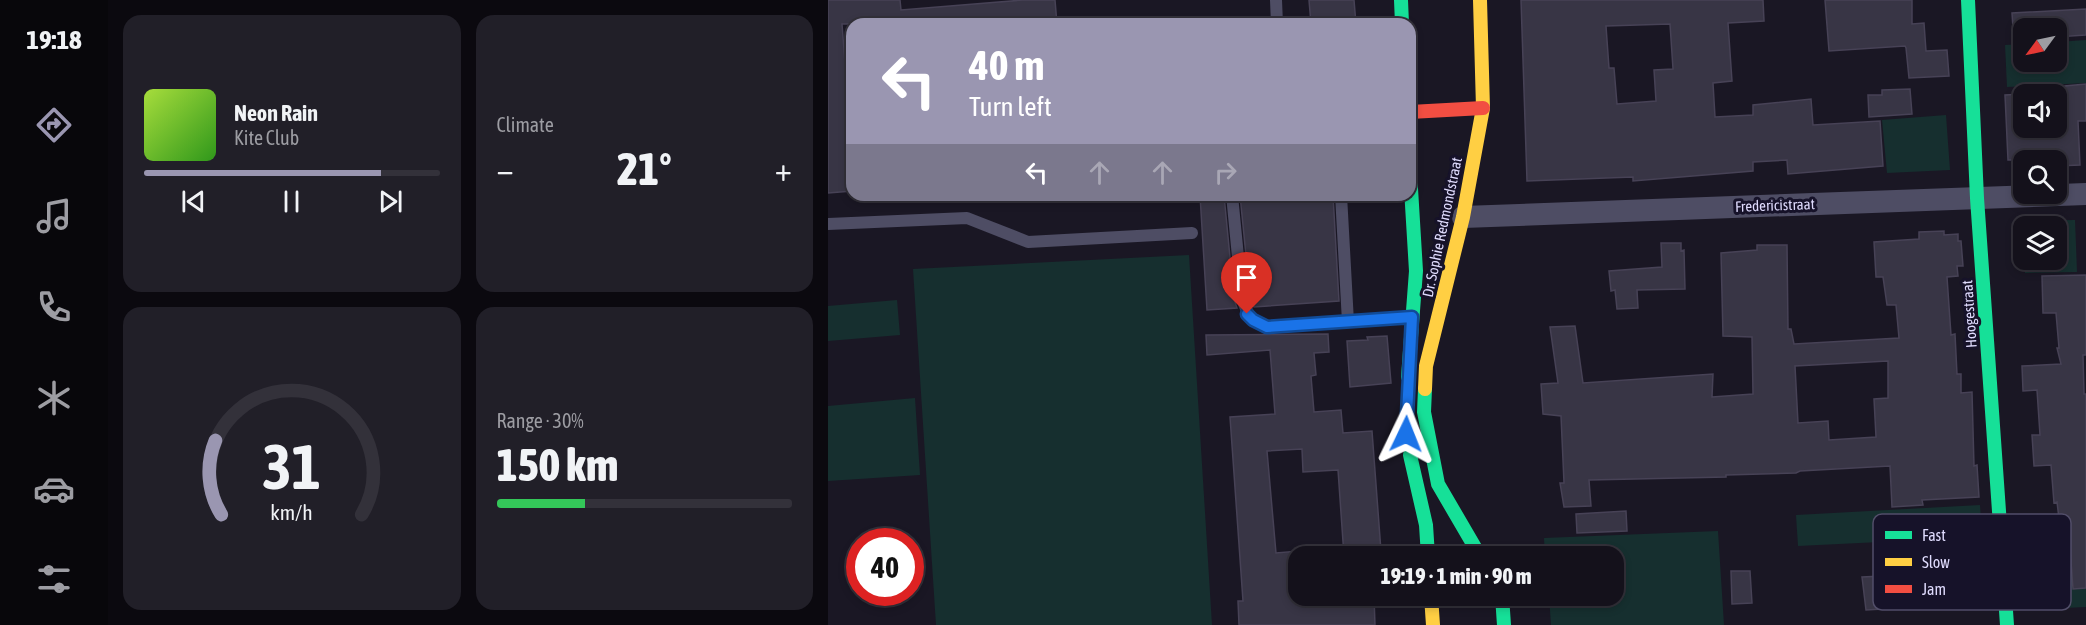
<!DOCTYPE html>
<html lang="en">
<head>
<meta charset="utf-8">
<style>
  body { margin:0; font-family:"Asap Condensed",sans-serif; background:#211f28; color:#f1f3f6; height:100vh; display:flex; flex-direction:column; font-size:22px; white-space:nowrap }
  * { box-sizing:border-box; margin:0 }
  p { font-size:20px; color:#9d9da3 }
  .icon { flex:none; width:33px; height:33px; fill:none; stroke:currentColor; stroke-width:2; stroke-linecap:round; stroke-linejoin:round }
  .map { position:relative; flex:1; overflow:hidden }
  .sheet { display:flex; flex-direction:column; gap:15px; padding:15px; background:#0b090f; width:720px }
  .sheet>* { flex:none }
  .top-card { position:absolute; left:18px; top:18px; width:570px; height:183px; border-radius:18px; box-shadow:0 3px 9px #0003,0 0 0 2px #33313a; background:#9a96b1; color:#fff; overflow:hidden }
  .needle { width:39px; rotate:237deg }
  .buttons { position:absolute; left:1185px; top:18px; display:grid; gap:12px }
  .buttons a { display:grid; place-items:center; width:54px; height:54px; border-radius:12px; background:#14111b; box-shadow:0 3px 9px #0003,0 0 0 2px #33313a; font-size:30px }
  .speed { position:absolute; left:18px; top:528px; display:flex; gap:12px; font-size:30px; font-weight:700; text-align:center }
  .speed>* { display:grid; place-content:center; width:78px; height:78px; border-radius:50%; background:#14111b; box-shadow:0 3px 9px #0003,0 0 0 2px #33313a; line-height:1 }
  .speed .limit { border:9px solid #d22; background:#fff; color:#111 }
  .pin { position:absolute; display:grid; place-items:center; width:51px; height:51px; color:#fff; margin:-62px -26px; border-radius:50% 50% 50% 0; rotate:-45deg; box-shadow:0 0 6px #0007 }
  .pin .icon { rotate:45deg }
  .me { position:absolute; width:66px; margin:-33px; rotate:2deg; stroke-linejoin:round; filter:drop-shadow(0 0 4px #0008) }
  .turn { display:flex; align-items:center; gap:21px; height:126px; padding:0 24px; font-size:27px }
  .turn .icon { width:78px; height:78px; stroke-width:2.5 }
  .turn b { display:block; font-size:42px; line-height:51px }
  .lanes { display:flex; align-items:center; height:57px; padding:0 24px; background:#0003; justify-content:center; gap:30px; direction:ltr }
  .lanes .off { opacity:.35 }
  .big { font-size:45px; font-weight:800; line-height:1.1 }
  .sheet .widget { flex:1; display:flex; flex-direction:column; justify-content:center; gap:9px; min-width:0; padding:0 21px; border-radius:18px; background:#211f28 }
  .sheet .dial { align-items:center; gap:0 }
  .dial svg { height:156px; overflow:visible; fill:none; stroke:#33313a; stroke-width:7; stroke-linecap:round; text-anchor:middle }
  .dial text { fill:#f1f3f6; stroke:none }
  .song { display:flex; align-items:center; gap:18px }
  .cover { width:72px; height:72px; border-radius:9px; background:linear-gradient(135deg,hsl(80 70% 55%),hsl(110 70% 35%)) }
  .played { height:6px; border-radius:3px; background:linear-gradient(90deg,#9a96b1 80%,#33313a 80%) }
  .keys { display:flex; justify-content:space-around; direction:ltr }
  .heat { display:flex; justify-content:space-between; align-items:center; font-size:33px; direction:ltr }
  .charge { height:9px; border-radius:4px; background:linear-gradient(90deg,#34c759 30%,#33313a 0) }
  .sheet .tiles { flex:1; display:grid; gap:15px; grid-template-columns:repeat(2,1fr) }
  .trip { position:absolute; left:460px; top:546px; width:336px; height:60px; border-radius:18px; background:#14111b; box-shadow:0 3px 9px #0003,0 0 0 2px #33313a; font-weight:800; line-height:60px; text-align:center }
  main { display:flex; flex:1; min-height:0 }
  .dock { display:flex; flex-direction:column; width:108px; justify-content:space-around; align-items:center; background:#08070b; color:#9d9da3 }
  .dock .icon { width:42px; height:42px }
  .dock .active { color:#9a96b1 }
  .dock b { font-size:27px; color:#f1f3f6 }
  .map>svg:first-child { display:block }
  .green { fill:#162f2f }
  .building { fill:#383545; stroke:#474256; stroke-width:1.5; fill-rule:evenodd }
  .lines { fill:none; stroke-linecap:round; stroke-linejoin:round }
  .lane { stroke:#4e4d64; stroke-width:12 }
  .street { stroke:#4e4d64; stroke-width:22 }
  .fast { stroke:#16e098; stroke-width:14 }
  .slow { stroke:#ffcf43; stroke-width:14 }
  .jam { stroke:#f24e42; stroke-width:14 }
  .route-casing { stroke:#114b97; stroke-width:15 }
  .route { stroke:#1a73e8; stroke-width:10 }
  .labels { text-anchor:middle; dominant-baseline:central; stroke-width:6; stroke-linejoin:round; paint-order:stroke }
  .street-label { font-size:15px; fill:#dfdbfd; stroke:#161229 }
  .key { fill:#161229; stroke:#524e69; stroke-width:1.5 }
  .key-label { font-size:16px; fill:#dfdbfd }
</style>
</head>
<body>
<main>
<nav class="dock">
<b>19:18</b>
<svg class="icon active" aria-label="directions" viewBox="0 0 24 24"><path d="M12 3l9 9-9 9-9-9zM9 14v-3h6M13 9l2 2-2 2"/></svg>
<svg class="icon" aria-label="music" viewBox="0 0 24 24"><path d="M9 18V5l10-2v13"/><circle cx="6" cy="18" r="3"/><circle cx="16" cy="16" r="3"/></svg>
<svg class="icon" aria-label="phone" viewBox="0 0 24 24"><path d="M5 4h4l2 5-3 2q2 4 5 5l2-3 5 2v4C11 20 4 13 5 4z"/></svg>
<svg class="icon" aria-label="climate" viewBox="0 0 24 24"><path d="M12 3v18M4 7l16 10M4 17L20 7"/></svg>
<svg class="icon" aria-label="car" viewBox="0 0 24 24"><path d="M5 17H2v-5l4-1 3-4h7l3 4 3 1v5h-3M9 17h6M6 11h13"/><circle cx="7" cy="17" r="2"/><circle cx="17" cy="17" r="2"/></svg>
<svg class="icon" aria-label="filters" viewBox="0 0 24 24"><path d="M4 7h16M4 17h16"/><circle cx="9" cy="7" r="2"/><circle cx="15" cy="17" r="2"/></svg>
</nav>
<section class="sheet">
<div class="tiles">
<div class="widget">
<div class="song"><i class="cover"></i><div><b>Neon Rain</b><p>Kite Club</p></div></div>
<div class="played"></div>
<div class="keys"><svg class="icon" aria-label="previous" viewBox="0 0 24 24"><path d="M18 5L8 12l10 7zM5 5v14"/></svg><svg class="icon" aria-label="pause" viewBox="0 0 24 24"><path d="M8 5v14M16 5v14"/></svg><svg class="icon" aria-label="next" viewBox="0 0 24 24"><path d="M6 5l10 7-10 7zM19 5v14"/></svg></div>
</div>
<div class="widget"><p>Climate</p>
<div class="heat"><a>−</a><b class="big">21°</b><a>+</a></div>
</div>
<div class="widget dial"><svg viewBox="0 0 100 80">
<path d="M14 69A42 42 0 1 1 86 69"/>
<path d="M14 69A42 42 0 0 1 11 31" stroke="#9a96b1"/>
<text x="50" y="56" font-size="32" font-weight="700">31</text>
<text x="50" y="72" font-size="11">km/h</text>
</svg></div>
<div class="widget"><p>Range · 30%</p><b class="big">150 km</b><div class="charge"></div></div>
</div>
</section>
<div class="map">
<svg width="1258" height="625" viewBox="0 0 1258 625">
  <rect width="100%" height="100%" fill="#1a1724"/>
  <path class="green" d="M1258 40V83L1179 87 1177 45 1195 44 1196 62H1228L1229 42Z
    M1118 115 1122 170 1059 173 1054 120Z
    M1247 220 1249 272 1197 273 1196 260H1228V226H1196L1195 240V221Z
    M361 255 384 625H108L85 269Z
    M69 300 72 335 0 341V306Z
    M87 398 92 475 0 481V406Z
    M1152 505 1154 537 970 546 968 515Z
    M890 531 896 625H723L721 596H786V556H717L716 538Z
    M1258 571V607L1213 609 1212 573Z"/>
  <path class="building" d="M0 0H72L73 10 195 0H227L229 24H14L24 153V191L0 193Z
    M481 0H526L528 24H483Z
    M693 0H935L936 21 900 23 904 81 885 83 887 117 925 115V105L983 99 985 125 1052 121 1055 166 960 174 959 160 925 162V171L805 181V177L699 181ZM842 24 845 69 826 70 828 101 789 104 786 68H781L778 26Z
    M997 0H1084V24L1096 23 1098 51 1119 50 1121 76 1081 78 1078 48 1077 46 1001 51Z
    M1258 9V35L1228 37V28H1185L1184 13Z
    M1258 84V121H1250L1252 165 1228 166V160H1180L1177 95 1196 94V128H1228V92L1238 91 1237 86Z
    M1082 89 1084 114 1041 117 1040 95H1054V90Z
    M372 195H396L406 299 409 308 379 310Z
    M412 195H505L511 301 426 307 422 296Z
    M1116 231V235L1130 234V241H1133L1135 266H1129L1130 276 1119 277 1123 335 1127 334 1129 374H1133V393L1144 392 1146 466 1149 465 1151 497 1094 500 1095 505 1064 507 1062 466 972 471 968 473 898 475V477L761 480 763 506 736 507 732 483H736L733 416 715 414 713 384 730 383 722 327 747 326 755 383 885 374 884 397 925 394 924 337 895 336 893 253 929 250V245H959L960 329H963L966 344 1071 338 1068 305H1059L1055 277H1048L1046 242 1091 239V232ZM1060 361V398L1046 399 1048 437 1001 440 1000 421 970 423 967 366Z
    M833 243H853V251L856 250 857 289 809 290 810 308 789 309 787 290 783 291 781 271 834 267Z
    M1258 275V355H1255L1256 394H1258V588L1245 589 1241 534 1233 535 1229 502 1226 503 1223 465 1206 466 1204 435H1212L1209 390 1195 391 1194 366 1233 364 1229 348H1231L1228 313H1215L1214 276Z
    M500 334 501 352 486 353 488 375 483 376 486 412 513 410 515 433 544 431 553 551 543 552V556H516L510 470 475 472 474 449 439 451 448 553 471 551V599L546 596 547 625H411L410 601H415L402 417 447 414 442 350 379 355 378 335Z
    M559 336 563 383 522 387 519 341 540 340 539 337Z
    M798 511 799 531 749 533 748 514Z
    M1154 543 1157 576 1076 579 1078 599 1071 600 1072 608 1038 610 1034 577 1055 576 1053 546Z
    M903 571H922L924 603 904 604Z"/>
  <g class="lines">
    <path class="lane" d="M448 0 449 24
      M404 195 414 298C420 316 422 319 439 327L583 317
      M513 195 520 322
      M0 224 139 218 200 242 364 233"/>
    <path class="street" d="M635 217 1258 194"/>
    <path class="fast" d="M573 0 574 24
      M1140 0 1149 198 1179 625
      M580 377 588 271 582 172
      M597 389 596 412 610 484 652 556
      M582 455 598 525 600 556
      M674 596 676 625"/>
    <path class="slow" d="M597 389 598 366 635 217 655 108 652 0
      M603 596 605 625"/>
    <path class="jam" d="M582 112 655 108"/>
  </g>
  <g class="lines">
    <defs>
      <path id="route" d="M419 314 425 320 439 327 584 317 578 434"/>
    </defs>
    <use href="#route" class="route-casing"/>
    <use href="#route" class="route"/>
  </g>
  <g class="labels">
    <g class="street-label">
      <text transform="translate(947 205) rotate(-2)">Fredericistraat</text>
      <text transform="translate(614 227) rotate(-78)">Dr. Sophie Redmondstraat</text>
      <text transform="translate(1141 314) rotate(-94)">Hoogestraat</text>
    </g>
  </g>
  <rect x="1045" y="514" width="198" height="96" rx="9" class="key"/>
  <rect x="1057" y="531" width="27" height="8" fill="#16e098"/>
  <rect x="1057" y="558" width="27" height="8" fill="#ffcf43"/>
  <rect x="1057" y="585" width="27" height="8" fill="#f24e42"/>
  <g class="key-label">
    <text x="1094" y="541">Fast</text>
    <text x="1094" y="568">Slow</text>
    <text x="1094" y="595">Jam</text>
  </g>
</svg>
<div class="buttons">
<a><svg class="needle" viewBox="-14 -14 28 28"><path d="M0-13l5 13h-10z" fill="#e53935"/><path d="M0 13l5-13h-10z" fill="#9d9da3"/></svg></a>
<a><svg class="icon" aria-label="sound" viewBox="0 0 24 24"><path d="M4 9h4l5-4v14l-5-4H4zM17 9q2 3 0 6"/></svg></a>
<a><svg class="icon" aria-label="search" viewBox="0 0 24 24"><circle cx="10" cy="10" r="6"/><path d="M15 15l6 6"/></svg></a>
<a><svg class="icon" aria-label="layers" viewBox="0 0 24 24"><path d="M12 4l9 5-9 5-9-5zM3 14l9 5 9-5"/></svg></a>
</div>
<div class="speed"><div class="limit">40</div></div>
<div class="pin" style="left:419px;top:314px;background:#d93025"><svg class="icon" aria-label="arrive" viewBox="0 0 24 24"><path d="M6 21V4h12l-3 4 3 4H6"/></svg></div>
<svg class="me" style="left:578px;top:434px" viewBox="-20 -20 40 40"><path d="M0-17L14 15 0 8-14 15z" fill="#1a73e8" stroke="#fff" stroke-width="4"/></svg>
<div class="trip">19:19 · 1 min · 90 m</div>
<div class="top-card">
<div class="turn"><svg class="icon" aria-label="left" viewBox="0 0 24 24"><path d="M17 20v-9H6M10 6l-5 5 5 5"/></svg><div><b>40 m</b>Turn left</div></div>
<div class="lanes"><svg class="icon" aria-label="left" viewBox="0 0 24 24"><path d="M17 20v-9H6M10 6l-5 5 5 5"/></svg><svg class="icon off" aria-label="ahead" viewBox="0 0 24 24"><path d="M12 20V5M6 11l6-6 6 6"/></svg><svg class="icon off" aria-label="ahead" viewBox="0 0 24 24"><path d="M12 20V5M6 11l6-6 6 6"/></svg><svg class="icon off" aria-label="right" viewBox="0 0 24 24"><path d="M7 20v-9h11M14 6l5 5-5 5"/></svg></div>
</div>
</div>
</main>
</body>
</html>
